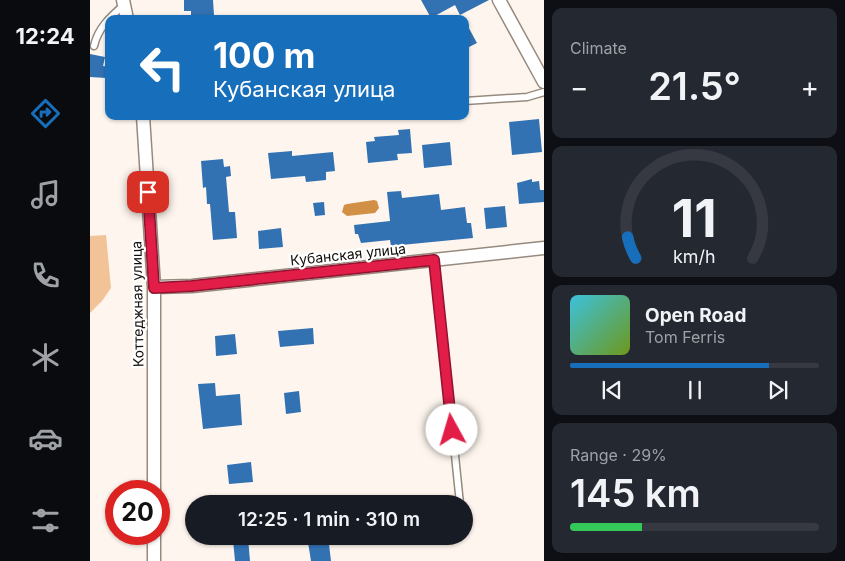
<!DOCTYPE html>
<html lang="en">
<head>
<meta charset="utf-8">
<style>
  body { margin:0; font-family:Inter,sans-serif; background:#242831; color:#f1f3f6; height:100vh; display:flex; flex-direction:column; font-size:19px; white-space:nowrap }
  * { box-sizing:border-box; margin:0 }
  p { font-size:16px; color:#9ea1a6 }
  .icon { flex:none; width:28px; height:28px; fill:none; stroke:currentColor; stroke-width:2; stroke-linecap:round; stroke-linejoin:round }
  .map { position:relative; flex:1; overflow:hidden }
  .side { display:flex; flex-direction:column; gap:8px; padding:8px; background:#0d0f14; width:301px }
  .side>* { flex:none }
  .banner { position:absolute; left:15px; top:15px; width:364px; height:105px; border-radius:10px; box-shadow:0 1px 4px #0004; background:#176ebb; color:#fff; overflow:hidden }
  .speed { position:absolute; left:15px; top:480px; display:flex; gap:10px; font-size:25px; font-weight:700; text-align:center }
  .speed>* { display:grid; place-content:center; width:65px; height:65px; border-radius:50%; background:#171b24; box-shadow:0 1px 4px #0004; line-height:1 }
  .speed .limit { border:8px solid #d22; background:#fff; color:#111 }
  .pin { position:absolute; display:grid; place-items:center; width:42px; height:42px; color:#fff; margin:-21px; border-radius:10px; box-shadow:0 2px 8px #0006 }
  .me { position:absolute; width:55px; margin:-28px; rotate:354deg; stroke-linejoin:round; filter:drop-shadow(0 0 4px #0008) }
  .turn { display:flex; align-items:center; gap:18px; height:105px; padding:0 25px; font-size:22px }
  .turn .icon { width:65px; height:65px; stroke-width:2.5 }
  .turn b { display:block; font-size:35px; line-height:42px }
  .big { font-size:38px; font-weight:600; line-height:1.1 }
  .side .tile { flex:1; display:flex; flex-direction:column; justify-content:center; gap:8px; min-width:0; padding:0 18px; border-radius:10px; background:#242831 }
  .side .dial { align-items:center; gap:0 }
  .dial svg { height:130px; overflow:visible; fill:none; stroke:#363941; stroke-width:7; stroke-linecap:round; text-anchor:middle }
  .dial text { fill:#f1f3f6; stroke:none }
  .song { display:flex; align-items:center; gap:15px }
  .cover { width:60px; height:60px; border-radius:8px; background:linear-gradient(135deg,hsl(190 70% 55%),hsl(80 70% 35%)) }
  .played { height:5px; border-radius:2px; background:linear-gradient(90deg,#176ebb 80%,#363941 80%) }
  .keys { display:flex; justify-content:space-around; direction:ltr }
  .heat { display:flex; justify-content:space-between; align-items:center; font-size:28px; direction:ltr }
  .charge { height:8px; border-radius:4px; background:linear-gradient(90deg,#34c759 29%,#363941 0) }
  .trip { position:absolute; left:95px; top:495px; width:288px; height:50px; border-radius:25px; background:#171b24; box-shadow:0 1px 4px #0004; font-weight:600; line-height:50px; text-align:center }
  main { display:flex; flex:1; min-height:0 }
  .tab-bar { display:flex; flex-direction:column; width:90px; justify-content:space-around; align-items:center; background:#090b0e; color:#9ea1a6 }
  .tab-bar .icon { width:35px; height:35px }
  .tab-bar .on { color:#176ebb }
  .tab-bar b { font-size:22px; color:#f1f3f6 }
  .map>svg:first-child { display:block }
  .green { fill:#f1c396 }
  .water { fill:#d28f46 }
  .building { fill:#3272b3 }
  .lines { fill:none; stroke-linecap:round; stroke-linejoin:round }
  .lane-casing { stroke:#968a7e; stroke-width:9 }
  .street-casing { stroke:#968a7e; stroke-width:15 }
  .lane { stroke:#fff; stroke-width:6 }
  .street { stroke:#fff; stroke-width:12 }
  .route-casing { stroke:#92132f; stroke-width:12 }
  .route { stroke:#e11d48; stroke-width:9 }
  .labels { text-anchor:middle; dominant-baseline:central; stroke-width:4.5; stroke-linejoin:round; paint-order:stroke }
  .street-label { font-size:14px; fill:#140f0b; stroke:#fff }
</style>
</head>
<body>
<main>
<nav class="tab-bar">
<b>12:24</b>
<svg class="icon on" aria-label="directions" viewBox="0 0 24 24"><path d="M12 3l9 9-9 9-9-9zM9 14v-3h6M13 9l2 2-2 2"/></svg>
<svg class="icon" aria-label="music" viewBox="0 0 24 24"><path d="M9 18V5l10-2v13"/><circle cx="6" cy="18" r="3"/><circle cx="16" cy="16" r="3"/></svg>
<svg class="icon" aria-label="phone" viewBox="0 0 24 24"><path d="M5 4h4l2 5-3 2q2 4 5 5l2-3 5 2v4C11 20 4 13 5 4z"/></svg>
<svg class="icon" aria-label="climate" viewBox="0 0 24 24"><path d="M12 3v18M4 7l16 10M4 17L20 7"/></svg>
<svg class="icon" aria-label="car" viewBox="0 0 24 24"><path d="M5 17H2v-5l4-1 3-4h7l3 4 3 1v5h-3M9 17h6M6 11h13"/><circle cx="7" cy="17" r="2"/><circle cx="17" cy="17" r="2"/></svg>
<svg class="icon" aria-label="filters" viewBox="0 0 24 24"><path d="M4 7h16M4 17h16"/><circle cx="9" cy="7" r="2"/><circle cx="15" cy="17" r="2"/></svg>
</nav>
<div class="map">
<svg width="454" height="561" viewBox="0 0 454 561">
  <rect width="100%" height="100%" fill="#fef6ee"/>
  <path class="green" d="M16 235 21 288 12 301 0 313V236Z"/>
  <path class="water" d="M284 200 287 201 289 208 285 213 257 216 252 212 254 205 257 204Z"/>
  <path class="building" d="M94 0H123L124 15H117V19H101V11H94Z
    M331 0H399L370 15 365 5 341 18Z
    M375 21 387 43 375 49Z
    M0 54 15 57 13 66 19 67 16 78 0 77Z
    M449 119 452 152 422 155 419 122Z
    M320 129 322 153 307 154 308 160 278 163 276 142 285 141 284 137 309 135 308 130Z
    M360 142 362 165 334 168 332 145Z
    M202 151V156L243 152 245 171 236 172V180L216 182 215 176 181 179 178 153Z
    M133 159 134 167 140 166 141 176 136 177 139 212H145L147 238 123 240 120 204H117L116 187 113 188 111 161Z
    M442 179V182L449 181 450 190H454V202L429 204 427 183Z
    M311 191 312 198 349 194 351 210 375 207 377 223H381L383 238 301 246 300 240 271 243 268 234H265L264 225 300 221 297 192Z
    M234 202 235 215 225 216 223 203Z
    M415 206 417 227 396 229 394 208Z
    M191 228 193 247 169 249 168 231Z
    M223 328 224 344 190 347 188 331Z
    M145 334 147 354 126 356 125 336Z
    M125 383 126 396 150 394 152 425 113 429 108 384Z
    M209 391 211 412 196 414 194 393Z
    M161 462 163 482 139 484 137 465Z
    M217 536H238L241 561H221Z
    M158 538 160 561H145L143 540Z"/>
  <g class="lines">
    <defs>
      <path id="lane" d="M4 46C8 28 20 17 34 5
        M375 101 437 97 454 92
        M345 260 370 504"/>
      <path id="street" d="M33 0 37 19
        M409 0 454 82
        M53 116 64 287V491
        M64 287 102 286 454 248
        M64 561V534"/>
    </defs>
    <use href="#lane" class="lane-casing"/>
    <use href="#street" class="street-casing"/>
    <use href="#lane" class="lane"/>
    <use href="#street" class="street"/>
  </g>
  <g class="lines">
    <defs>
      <path id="route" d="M58 192 64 288 102 286 344 260 362 430"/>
    </defs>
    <use href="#route" class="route-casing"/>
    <use href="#route" class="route"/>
  </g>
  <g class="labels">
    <g class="street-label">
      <text transform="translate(258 254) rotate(-6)">Кубанская улица</text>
      <text transform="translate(47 304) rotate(-91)">Коттеджная улица</text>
    </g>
  </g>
</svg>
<div class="speed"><div class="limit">20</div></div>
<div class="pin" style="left:58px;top:192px;background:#d93025"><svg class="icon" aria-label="arrive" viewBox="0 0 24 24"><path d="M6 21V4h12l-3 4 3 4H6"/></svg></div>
<svg class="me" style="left:362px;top:430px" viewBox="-20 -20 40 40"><circle r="19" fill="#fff"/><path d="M0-13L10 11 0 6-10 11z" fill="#e11d48"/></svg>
<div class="trip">12:25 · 1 min · 310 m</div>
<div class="banner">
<div class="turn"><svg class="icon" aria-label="left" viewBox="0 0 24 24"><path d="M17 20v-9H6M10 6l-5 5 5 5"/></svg><div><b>100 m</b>Кубанская улица</div></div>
</div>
</div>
<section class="side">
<div class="tile"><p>Climate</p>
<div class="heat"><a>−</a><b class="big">21.5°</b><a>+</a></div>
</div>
<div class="tile dial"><svg viewBox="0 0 100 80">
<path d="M14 69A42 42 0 1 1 86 69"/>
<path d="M14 69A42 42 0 0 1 9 56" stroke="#176ebb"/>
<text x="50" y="56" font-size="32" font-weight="700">11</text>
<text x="50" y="72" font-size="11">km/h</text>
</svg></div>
<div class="tile">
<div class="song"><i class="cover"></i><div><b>Open Road</b><p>Tom Ferris</p></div></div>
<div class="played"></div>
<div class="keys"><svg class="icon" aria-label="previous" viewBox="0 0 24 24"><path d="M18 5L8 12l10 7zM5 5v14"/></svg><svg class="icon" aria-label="pause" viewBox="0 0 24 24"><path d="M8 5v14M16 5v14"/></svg><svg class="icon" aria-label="next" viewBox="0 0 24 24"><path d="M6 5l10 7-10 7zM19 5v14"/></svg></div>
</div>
<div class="tile"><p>Range · 29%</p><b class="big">145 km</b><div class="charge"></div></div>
</section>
</main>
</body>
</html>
